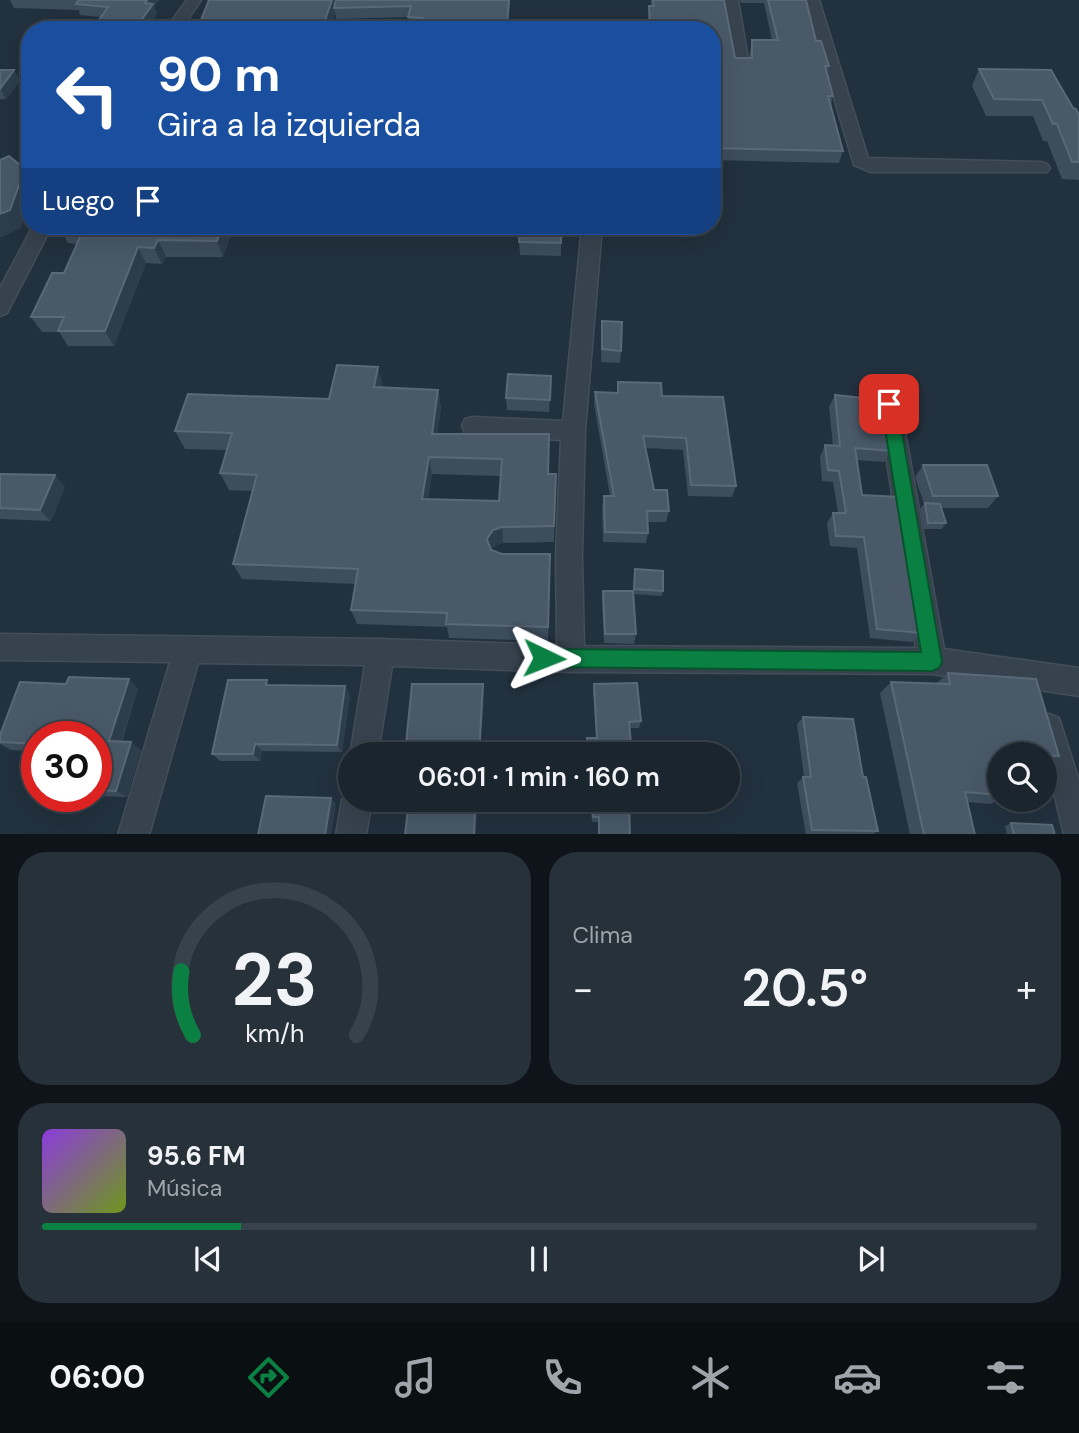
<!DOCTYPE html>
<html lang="es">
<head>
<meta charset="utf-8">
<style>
  body { margin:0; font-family:"DM Sans",sans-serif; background:#27313a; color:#f1f3f6; height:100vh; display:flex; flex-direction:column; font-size:26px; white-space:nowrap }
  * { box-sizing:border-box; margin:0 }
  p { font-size:23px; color:#9fa5aa }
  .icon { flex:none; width:38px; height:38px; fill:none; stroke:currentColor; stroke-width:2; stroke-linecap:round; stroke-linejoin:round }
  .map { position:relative; height:834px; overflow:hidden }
  .panel { display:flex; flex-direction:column; gap:18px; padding:18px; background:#0e1419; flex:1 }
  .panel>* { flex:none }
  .guide { position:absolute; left:21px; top:21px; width:700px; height:214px; border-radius:28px; box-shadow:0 7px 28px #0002,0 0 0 2px #38424a; background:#1a4fa0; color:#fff; overflow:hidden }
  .tools { position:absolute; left:987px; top:742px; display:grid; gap:14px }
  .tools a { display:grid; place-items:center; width:70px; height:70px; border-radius:50%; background:#1a252e; box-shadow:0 7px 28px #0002,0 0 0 2px #38424a; font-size:35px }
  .speed { position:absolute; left:21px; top:721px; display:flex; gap:14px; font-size:35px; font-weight:700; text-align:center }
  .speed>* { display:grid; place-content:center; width:91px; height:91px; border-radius:50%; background:#1a252e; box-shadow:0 7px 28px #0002,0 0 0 2px #38424a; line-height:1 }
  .speed .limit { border:10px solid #d22; background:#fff; color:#111 }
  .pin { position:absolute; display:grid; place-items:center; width:60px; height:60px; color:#fff; margin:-30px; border-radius:14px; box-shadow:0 4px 10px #0006 }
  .me { position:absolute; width:77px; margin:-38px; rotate:92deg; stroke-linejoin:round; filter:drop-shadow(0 0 5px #0008) }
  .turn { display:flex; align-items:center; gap:24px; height:147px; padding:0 21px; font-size:32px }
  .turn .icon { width:91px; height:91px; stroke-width:2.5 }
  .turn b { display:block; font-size:49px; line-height:60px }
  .then { display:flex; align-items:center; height:66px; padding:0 21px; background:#0003; gap:14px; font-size:26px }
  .big { font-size:52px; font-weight:600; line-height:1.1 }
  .panel .tile { flex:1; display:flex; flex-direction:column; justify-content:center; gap:10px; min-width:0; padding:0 24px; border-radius:28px; background:#27313a }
  .panel .dial { align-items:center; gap:0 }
  .dial svg { height:182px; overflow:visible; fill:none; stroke:#38424a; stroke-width:7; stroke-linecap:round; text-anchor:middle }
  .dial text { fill:#f1f3f6; stroke:none }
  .song { display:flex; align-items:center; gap:21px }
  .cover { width:84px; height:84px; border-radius:10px; background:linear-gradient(135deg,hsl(270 70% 55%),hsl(80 70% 35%)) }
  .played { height:7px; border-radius:4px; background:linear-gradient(90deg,#0b8043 20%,#38424a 20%) }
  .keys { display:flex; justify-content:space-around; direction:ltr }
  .heat { display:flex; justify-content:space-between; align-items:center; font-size:38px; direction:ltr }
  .panel .tiles { flex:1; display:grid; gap:18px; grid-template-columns:1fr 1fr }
  .tile:last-child { grid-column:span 2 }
  .trip { position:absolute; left:338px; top:742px; width:402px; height:70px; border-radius:35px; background:#1a252e; box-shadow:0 7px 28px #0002,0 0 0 2px #38424a; font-weight:600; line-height:70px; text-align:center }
  .menu { display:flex; height:112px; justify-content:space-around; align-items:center; background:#0a0f12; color:#9fa5aa }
  .menu .icon { width:49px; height:49px }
  .menu .selected { color:#0b8043 }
  .menu b { font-size:32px; color:#f1f3f6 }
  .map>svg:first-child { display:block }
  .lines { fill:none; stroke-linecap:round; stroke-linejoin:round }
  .minor-casing { stroke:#424e59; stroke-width:3 }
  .minor { fill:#36424e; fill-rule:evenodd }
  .wall { fill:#3d4d5c; fill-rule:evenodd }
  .shaded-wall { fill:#2d3d4b }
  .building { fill:#495968; stroke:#5a6977; stroke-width:2; fill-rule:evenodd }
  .route { fill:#0b8043; stroke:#07532c; stroke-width:2 }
</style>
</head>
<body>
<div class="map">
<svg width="1079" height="835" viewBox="0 0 1079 835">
  <rect width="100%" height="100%" fill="#22313e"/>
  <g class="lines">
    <defs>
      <path id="minor" d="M187 0H201L181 30H165Z
        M724 0H738L749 65 747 68H735L733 65Z
        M805 0H819L868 158 1041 162 1047 164 1050 168 1047 172H871L854 165Z
        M33 226H52L7 313 0 316V288Z
        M582 226H602L585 431 582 556 584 646 916 648 878 404 881 398 889 395 897 398 900 404 944 649 1079 668V696L932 674 571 672 392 666 378 754 350 755 365 665 198 663 149 835H118L170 662 0 660V634L381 639 557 645 556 556 561 440 473 435 465 433 462 426 465 419 473 417 563 421Z
        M1049 714 1059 718 1079 781V835H1064L1045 754H1042L1035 728 1039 718Z
        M350 788V800H372L366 835H336L342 800Z"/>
    </defs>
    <use href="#minor" class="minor-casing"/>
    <use href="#minor" class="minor"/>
  </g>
  <path class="wall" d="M10 0H159L154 6 157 14 146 30H92L101 17 80 15 79 10 14 8Z
    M209 0H510L508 30H422V29H410L408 17 336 19 335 12 329 30H197Z
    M651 0H724L735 58H749L752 40H772L764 3H741L740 0H806L816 41 829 66 827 72 833 96 831 105 843 151 839 163 712 160V30H648V18L649 6H651Z
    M979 69 1073 108 1079 115V180L1062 179 1047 141H1043L1033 116H986L972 86Z
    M0 70H14L20 81 6 99H0Z
    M59 226H234L223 257H166L162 264 146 263 114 346H68L59 332H42L31 317 64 273 77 244 68 243 59 227Z
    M519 242 561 243V256L520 255Z
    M602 321 621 351 620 363 601 362Z
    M378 367 382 387 438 390 441 408 437 434 548 474H556L554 542 503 543 494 546 492 550 502 554H550L548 641 449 638 447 627 357 624 351 610 355 584 242 579 233 564 252 491 229 490 220 473 227 450 185 449 175 431 329 399ZM432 474 500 476 499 501 428 499Z
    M551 376 549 412 507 410 506 398Z
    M618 382 662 396 736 486 732 497 688 496 683 450 645 448 654 490 669 511 666 522H647L648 533 646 543 603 542 602 507 604 496H610L594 404 595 392 617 393Z
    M835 395 891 451 884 462 857 460 862 495 921 633 912 642 870 638 857 548 830 546 827 523 833 513H838L833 482 822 481 820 457 825 445 833 446 829 407Z
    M923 465 998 496 988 508H941L946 523 942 529H924L920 509 924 504 915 477Z
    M0 474 65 487 51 521 0 519Z
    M635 569 663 591 662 596 634 594 636 634 634 644 604 643 602 601 603 591 633 592Z
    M948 673 1059 756 1045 764V754H999V763H998L999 769V799L991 804 967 802 975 835H910L880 693 891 682 937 683Z
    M594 684 641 721 639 728H630L632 754H587V738H596L593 691Z
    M271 685 345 686 350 695 342 752 262 751 260 761H220L212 754Z
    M138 688 122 742H131L141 750 127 797 96 796V737H37V751L11 750 0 744V735Z
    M803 717 863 777 878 831 872 835H806L797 783 804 777 797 724Z
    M590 800H629L630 835H598V822H592Z
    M1011 823 1055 835H1007L1005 826Z"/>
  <path class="shaded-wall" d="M147 0H159L154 6 157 14 146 30H134Z
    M332 0H336L334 8 335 12 329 30H327L325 20Z
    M509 0H510L507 30V25Z
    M267 20 270 30H267L266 25Z
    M14 70 20 81 6 99 0 89Z
    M25 169 30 176V205L21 228 0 238V214Z
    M222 226H234L223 257 217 241Z
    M158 240 166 257 162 264 154 248Z
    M138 247 146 263 114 346 105 331Z
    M378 367 383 385 379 405 374 387Z
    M438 390 441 408 435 451 432 434Z
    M429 457 432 474 426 515 422 499Z
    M55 475 65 487 51 521 40 510Z
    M502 527 503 543 494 546 489 555 487 539 493 530Z
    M129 679 138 688 119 749 109 741Z
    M483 684 484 692 481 754H479Z
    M345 686 350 695 342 752 337 745Z
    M131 742 141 750 127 797 116 791Z
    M255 744 262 751 260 761 253 754Z
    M331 798 336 804 331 835H325Z
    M475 810 477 816 476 835H474Z"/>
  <path class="building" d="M79 0H147L145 3 153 4 134 30H92L108 7 76 4Z
    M209 0H332L325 20H267L266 25 241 26 238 30H197Z
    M336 0H509L507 25 421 24 423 18 408 17 411 6 334 8Z
    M653 0H724L735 58H752V40H778L768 0H806L816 41H821L829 66H825L833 96H828L843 151 712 148V30H689V27L650 26 649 6H654Z
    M979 69 1051 70 1073 108 1076 109 1079 115V162H1072L1057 124H1053L1042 100 994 99Z
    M0 70H14L0 89Z
    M9 156 25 169 10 210 0 214V160Z
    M59 226H222L217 241 158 240 154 248 138 247 105 331H58L64 317H31L52 273H64L84 228 59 227Z
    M520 226H561V243L519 242Z
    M602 321 622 322 621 351 602 349Z
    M337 365 378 367 374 387 438 390 432 434H549L548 474H556L554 526 502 527 493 530 487 539 491 550 502 554H550L548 627 446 624 447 613 351 610 358 569 233 564 257 475 220 473 232 433 175 431 188 394 329 399ZM429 457 502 459 499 501 422 499Z
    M508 374 551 376 550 400 506 398Z
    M618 382 661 383 662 396 723 397 736 486 691 485 686 438 643 436 654 490H667L669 511H647L648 533 605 532 604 496H614L595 392 618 393Z
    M835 395 883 400 891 451 855 448 862 495 899 497 921 633 877 629 864 537 836 536 833 513H846L839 471 828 470 825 445 840 446Z
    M923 465H987L998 496H933Z
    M0 474 55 475 40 510 0 508Z
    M925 503 940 504 946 523H928Z
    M635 569 663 571V591L634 589Z
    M603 591H633L636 634H605Z
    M948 673 1036 679 1059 756 995 753 999 769V795L965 792 975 835H924L891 682 950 684Z
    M69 677 129 679 109 741 131 742 116 791 96 790V737H37V744L0 742V735L20 682 66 684Z
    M228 680H267L266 685 345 686 337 745 255 744 253 754H212Z
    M637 683 641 721 629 722 632 754H588L587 738H597L594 684Z
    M412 684H483L479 754H405Z
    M803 717 853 719 863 777H866L878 831 812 830 803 777H811Z
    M37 767V788H29Z
    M266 796 331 798 325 835H258Z
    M592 800H629L630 835H599V817H593Z
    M408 809 475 810 474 835H405Z
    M1011 823 1052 825 1055 835H1014Z"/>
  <path class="route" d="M889 398 897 404 942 662 939 668 932 671 544 667 537 664 534 658 537 651 544 649 921 652 881 404Z"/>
</svg>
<div class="tools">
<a><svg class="icon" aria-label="search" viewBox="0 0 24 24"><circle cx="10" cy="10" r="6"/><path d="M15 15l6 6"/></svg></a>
</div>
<div class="speed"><div class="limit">30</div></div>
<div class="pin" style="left:889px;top:404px;background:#d93025"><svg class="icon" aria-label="arrive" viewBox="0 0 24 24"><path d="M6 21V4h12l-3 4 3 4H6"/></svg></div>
<svg class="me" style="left:544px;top:658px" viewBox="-20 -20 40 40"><path d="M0-17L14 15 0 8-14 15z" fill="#0b8043" stroke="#fff" stroke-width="4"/></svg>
<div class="trip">06:01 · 1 min · 160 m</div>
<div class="guide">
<div class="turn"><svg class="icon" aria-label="left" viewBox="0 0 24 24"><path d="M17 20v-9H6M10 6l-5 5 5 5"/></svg><div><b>90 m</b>Gira a la izquierda</div></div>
<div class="then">Luego<svg class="icon" aria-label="arrive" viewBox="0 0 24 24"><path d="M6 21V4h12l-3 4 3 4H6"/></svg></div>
</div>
</div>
<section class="panel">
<div class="tiles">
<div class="tile dial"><svg viewBox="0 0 100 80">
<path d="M14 69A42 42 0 1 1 86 69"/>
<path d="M14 69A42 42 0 0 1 9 41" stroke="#0b8043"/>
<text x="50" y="56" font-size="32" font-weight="700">23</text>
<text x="50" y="72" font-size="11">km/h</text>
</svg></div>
<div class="tile"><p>Clima</p>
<div class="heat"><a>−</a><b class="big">20.5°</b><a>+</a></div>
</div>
<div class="tile">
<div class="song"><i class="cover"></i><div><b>95.6 FM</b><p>Música</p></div></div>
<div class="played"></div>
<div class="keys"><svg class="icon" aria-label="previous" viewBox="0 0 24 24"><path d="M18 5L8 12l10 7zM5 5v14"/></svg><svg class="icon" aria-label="pause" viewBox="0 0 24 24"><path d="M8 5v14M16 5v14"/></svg><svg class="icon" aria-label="next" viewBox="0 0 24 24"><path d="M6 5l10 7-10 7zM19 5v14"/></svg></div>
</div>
</div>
</section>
<nav class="menu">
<b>06:00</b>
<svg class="icon selected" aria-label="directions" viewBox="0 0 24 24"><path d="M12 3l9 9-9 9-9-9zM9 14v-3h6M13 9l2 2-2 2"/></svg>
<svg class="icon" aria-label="music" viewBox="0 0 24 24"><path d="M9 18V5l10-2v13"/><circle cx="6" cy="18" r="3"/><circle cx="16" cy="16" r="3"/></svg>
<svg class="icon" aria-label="phone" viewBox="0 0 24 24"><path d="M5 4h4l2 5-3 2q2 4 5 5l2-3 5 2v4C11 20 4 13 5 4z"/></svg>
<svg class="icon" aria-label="climate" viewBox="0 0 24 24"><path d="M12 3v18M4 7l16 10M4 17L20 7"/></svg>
<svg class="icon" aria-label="car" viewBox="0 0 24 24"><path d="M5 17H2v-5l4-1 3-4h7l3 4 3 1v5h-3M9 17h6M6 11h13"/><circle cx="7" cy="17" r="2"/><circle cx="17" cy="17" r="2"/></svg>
<svg class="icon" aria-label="filters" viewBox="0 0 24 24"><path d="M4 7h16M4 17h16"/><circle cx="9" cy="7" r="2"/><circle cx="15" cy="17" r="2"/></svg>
</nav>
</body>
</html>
